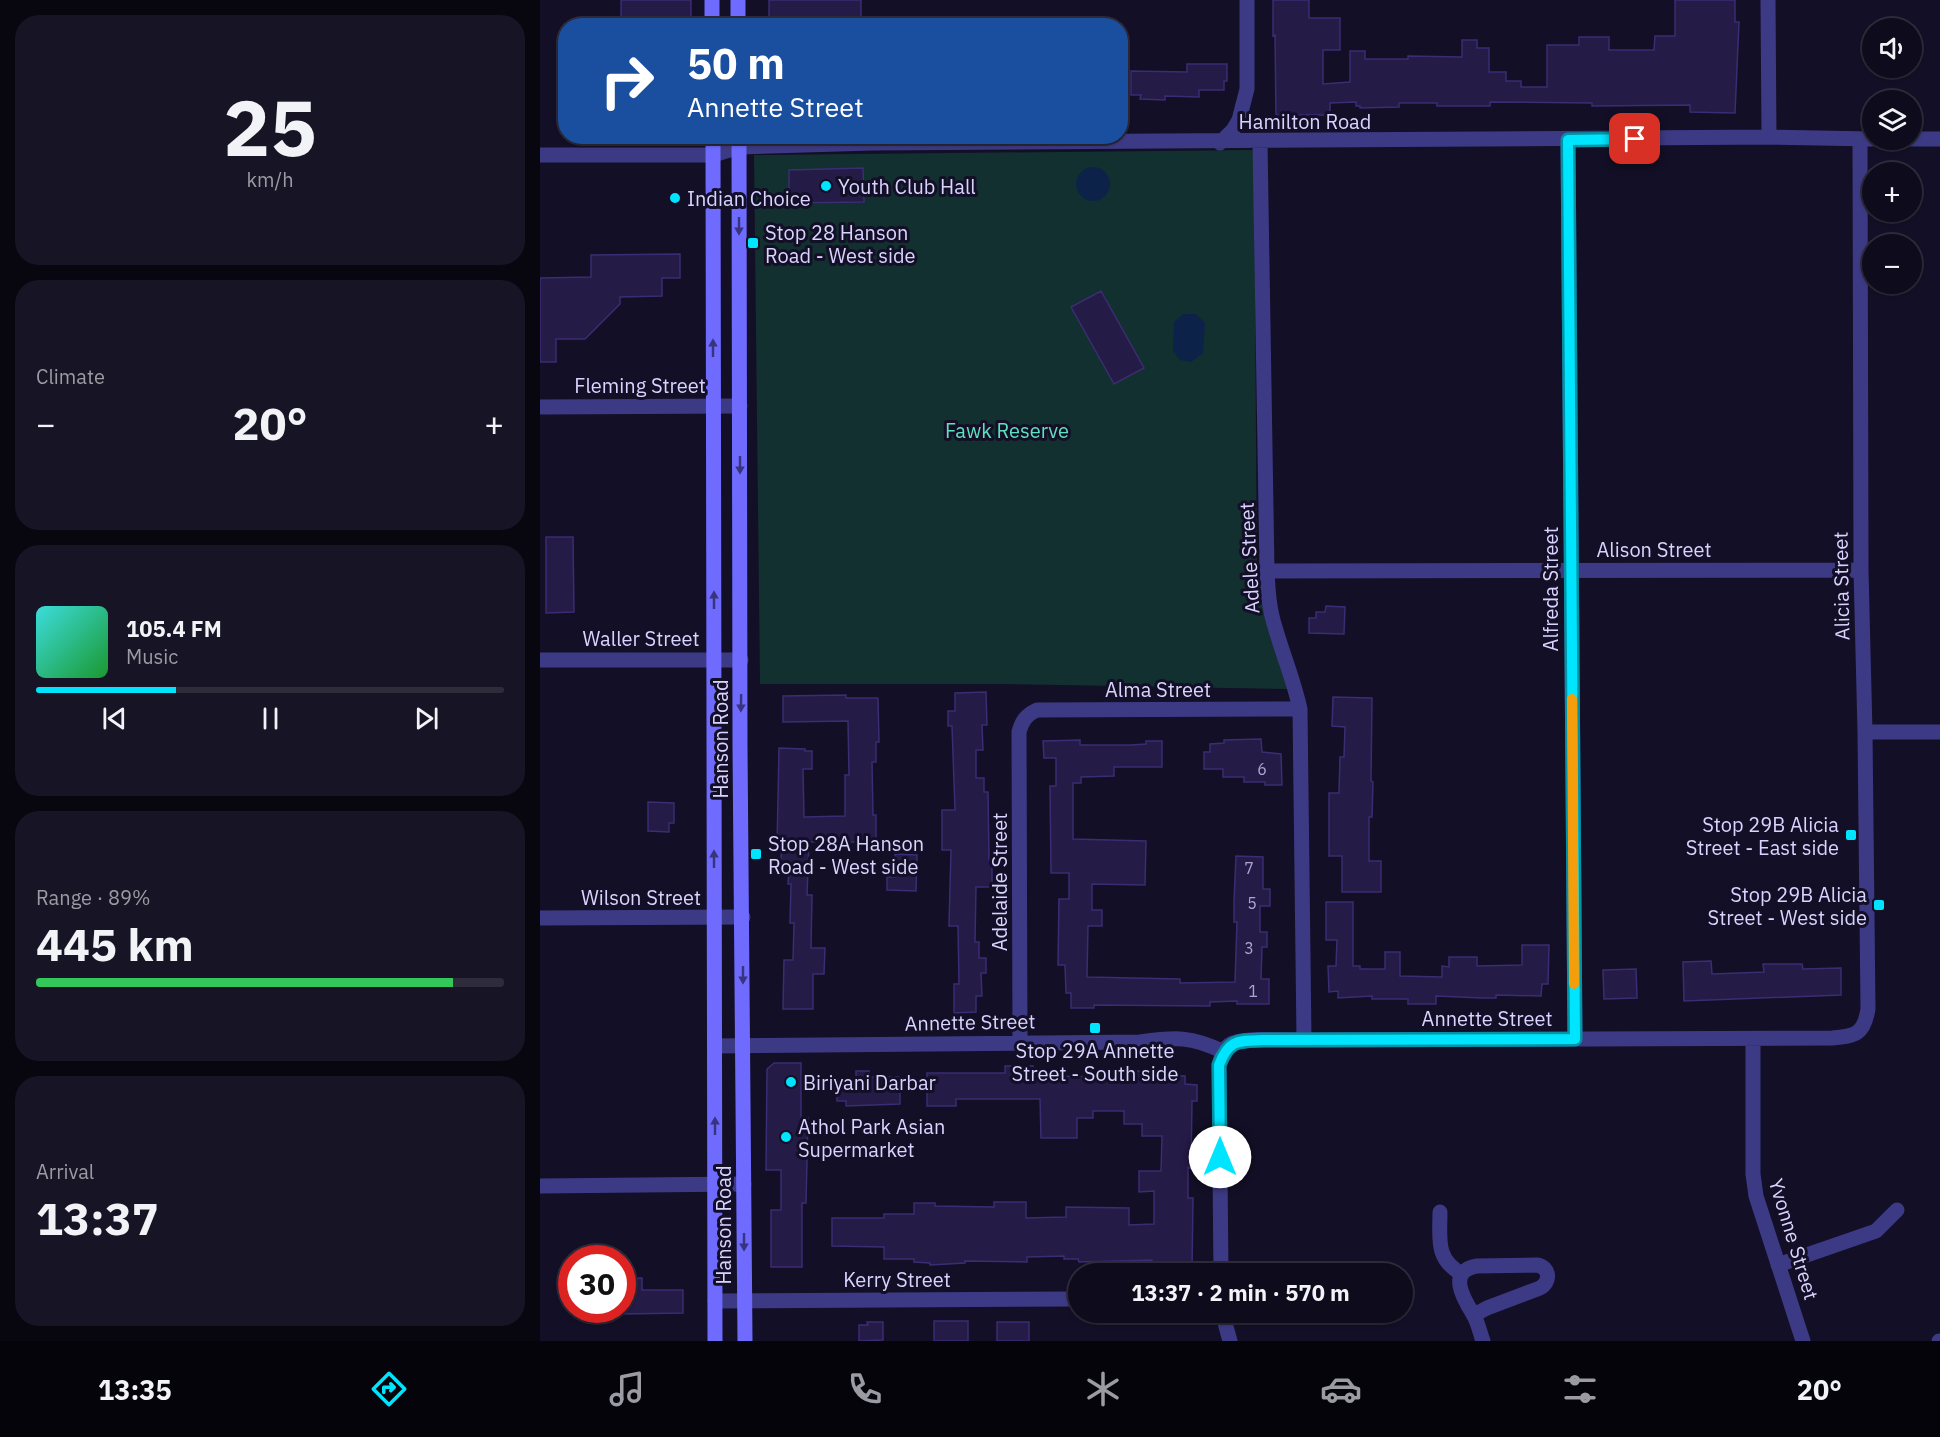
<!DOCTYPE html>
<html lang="en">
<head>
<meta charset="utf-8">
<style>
  body { margin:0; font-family:"IBM Plex Sans",sans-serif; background:#171425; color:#f1f3f6; height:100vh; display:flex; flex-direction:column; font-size:22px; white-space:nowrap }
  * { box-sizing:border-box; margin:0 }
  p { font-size:20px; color:#9b9ba3 }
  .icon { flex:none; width:33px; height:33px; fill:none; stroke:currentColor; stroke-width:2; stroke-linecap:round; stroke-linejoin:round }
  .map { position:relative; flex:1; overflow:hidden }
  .side { display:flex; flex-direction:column; gap:15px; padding:15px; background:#08060f; width:540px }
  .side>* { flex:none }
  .top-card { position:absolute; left:18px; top:18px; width:570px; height:126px; border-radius:24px; box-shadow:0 2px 4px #0004,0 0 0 2px #2e2b3b; background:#1a4fa0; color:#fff; overflow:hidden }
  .fabs { position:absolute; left:1322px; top:18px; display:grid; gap:12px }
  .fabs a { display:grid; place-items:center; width:60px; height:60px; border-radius:50%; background:#0e0b1c; box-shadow:0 2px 4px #0004,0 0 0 2px #2e2b3b; font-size:30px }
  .speed { position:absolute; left:18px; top:1245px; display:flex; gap:12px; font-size:30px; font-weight:700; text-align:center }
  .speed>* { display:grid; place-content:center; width:78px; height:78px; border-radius:50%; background:#0e0b1c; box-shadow:0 2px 4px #0004,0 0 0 2px #2e2b3b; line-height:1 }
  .speed .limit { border:9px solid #d22; background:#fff; color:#111 }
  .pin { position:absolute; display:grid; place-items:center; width:51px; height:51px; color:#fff; margin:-26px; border-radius:12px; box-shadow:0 3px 9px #0006 }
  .me { position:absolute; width:66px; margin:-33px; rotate:0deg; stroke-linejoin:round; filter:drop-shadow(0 0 4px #0008) }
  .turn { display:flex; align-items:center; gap:21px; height:126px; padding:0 30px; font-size:27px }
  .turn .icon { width:78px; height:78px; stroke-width:2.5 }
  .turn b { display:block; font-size:42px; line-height:51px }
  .big { font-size:45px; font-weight:700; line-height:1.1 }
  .side .tile { flex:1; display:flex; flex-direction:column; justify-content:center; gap:9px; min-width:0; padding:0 21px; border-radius:24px; background:#171425 }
  .side .dial { align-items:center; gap:0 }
  .dial b { font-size:78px; line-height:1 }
  .song { display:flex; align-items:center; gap:18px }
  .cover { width:72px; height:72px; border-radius:9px; background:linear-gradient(135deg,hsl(180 70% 55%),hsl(130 70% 35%)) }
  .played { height:6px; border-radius:3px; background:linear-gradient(90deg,#00e5ff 30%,#2e2b3b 30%) }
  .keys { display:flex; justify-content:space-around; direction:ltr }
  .heat { display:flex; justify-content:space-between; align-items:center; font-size:33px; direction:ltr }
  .charge { height:9px; border-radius:4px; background:linear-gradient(90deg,#34c759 89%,#2e2b3b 0) }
  .trip { position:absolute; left:528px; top:1263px; width:345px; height:60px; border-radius:30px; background:#0e0b1c; box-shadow:0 2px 4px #0004,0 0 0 2px #2e2b3b; font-weight:700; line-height:60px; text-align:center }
  .dock { display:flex; height:96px; justify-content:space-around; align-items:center; background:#06040b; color:#9b9ba3 }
  .dock .icon { width:42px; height:42px }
  .dock .on { color:#00e5ff }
  .dock b { font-size:27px; color:#f1f3f6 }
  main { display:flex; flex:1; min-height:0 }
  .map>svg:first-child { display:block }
  .green { fill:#12302f }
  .water { fill:#0c2248 }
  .building { fill:#241b47; stroke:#3b2d73; stroke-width:1.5 }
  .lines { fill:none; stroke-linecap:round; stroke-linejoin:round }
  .street { stroke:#3d3a85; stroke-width:15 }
  .secondary { stroke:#6f6bff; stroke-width:15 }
  .oneway { fill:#38347d }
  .route-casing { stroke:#0095a6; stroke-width:15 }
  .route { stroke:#00e5ff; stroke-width:10 }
  .slow { stroke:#f59e0b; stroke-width:10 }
  .poi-dot { fill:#00e5ff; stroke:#130f26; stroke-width:2 }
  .labels { text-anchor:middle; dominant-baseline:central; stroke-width:6; stroke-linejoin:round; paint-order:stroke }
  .number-label { font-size:16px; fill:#aca6d1 }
  .street-label { font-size:20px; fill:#d9d4ff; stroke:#130f26 }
  .poi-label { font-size:20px; fill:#d9d4ff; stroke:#130f26; text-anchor:start }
  .park-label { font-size:20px; fill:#5fe0c0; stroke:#130f26 }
</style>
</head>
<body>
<main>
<section class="side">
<div class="tile dial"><b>25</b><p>km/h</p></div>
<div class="tile"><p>Climate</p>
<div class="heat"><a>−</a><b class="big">20°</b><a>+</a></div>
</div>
<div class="tile">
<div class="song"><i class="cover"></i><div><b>105.4 FM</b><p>Music</p></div></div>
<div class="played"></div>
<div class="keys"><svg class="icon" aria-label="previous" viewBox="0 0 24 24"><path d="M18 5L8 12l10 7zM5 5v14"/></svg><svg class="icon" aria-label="pause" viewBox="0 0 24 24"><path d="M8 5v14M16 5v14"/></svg><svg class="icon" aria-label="next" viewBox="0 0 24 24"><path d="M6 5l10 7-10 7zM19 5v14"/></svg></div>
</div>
<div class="tile"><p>Range · 89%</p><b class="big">445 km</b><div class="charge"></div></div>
<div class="tile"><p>Arrival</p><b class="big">13:37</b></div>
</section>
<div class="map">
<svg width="1400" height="1341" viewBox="0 0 1400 1341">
  <rect width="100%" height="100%" fill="#130f26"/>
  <path class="green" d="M714 150 717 575 727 620 749 689 461 684H220L214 155Z"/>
  <path class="water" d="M536 184a17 17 0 1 1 34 0a17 17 0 1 1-34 0Z
    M643 314H656L665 323 663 353 651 362 640 360 633 351 634 322Z"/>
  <path class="building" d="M81 0H151V26H81Z
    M229 0H321V26H229Z
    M733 0H769V18H800V50H783V84L810 82V51H825V59H868V56L922 57V40H937V48H949V72H966V81H981V87H1007V45H1039V37H1069V50H1114L1115 36H1135V0H1195V22H1199L1195 113 1150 112V105L1052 106V103L950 102V106H897V103H859V107L820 108V106H816V102L790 103V115H736L735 35 733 36Z
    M647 64H687V81H684V90H659V97L625 96V100L600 99 601 95H591V71L647 72Z
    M323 168 324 202 249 203V170Z
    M140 254V278H122V296L80 297V304L45 339H16V362H0V278L51 277V255Z
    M561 291 604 368 574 384 531 307Z
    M6 537H33L34 612 6 613Z
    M786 606 805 607 804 634 769 633V618H776V612H785Z
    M446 692 447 725H442L443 750H436V778H444V792H448L449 860H452V887H436L435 942H439V958H446V973H441L442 996H436V1012L414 1013V984H419L418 926H409L411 850H402V810H415L412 726H408V711H415V693Z
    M306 695V698H338L339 742H336V762H332L333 815H336V842H269L267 895H272L271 948H285L284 974H273V1009H243L244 960H253L254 923H250L251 884H248L249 871 240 870 242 846H237L239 748 265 749V751H272V769H263L264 817 305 816V775H309L308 721 243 722V696Z
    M793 697 832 698 831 781 833 782 832 817H829V861H841V892H802V856H789V793H799L800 757H804L805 727 792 726Z
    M721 739 722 752 741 754 742 785H725V782H704V777H683V769H664V752H670V744L684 743V740Z
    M540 740V745H591L606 744V741H622V767H574V776L541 777V783H533V839L606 841 605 885 552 884V910H562V926H548L547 977 640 979V983L695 982 697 922H694V901L696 856 723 857V889H730V906H720V932H727V947H722L721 979H729V1004H697V1001L670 1002V1006L554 1005V1008H531V993H526L525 965H518L519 899H529V873H511L510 786H516V758H504L503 741Z
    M108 802 134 803V823H129V832L108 831Z
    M355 854 377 855 376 891 347 890V877H355Z
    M786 902H813V966H820V969H845V952H860V976L902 977V966L909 967V957H937V966L982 965V945H1009L1008 984H1002L1001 996 956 995V998H942L896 996V1004H868V999H832V996L798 998V991L789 992 788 966H796L797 940H786Z
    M1171 961 1172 974 1224 972 1223 964H1262L1263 969 1301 968V995L1144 1001 1143 962Z
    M1096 969 1097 998 1064 999 1063 970Z
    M234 1063H261V1118H268L266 1203H262V1267H231V1210H241V1170H226L227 1069Z
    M465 1066H493V1076L595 1077 596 1071 617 1072V1075L645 1076V1084L657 1085V1101H652L651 1168 648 1167V1198H653L652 1268H612V1260L539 1262 538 1259H524V1256L487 1257V1262L425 1261V1263L390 1265V1263L374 1262V1259H344V1247L292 1246V1218H344V1214H374V1203H395V1206L454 1207V1202H486V1218L526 1217V1207L589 1208V1225L614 1224V1191L599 1192V1171H621L622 1136H602V1124H584V1111H553V1118H537V1138H501L500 1099H416V1106H387V1073H465Z
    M316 1071H329V1077H360V1104L306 1106V1101H297V1079L316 1078Z
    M102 1278V1290H143V1313L82 1314V1279Z
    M394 1321H428V1341H394Z
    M327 1322H343V1340L319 1341V1325H328Z
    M457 1322H489V1341H457Z"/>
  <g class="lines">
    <path class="street" d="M1228 0 1229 137
      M1371 139H1400
      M1028 140 1035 1039
      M720 142 727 571C728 590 729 609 735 627 743 655 754 681 760 709L764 1040
      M680 143 693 130 699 120 707 89V0
      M0 155H173L199 147 332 143 1229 137 1332 139
      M0 407 200 406
      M727 571 1321 570
      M0 660H201
      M1325 732H1400
      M0 918 203 917
      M1213 1039V1174L1216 1196 1263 1341
      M480 1042 479 732C482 721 486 715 497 710L760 709
      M175 1046 600 1042C636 1037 651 1036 684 1052
      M0 1186 204 1184
      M900 1212C900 1239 895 1259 922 1274
      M1238 1265 1336 1231 1357 1210
      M681 1274 679 1065C681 1058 684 1047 691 1044 703 1037 748 1040 764 1040L1292 1038C1316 1036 1324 1034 1328 1009L1325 732 1321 570 1320 139
      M175 1301 538 1299
      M682 1312 690 1341
      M934 1315 947 1308 1000 1288C1011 1282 1010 1267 997 1265L937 1266C907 1271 923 1298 933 1314 938 1322 940 1333 943 1341
      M1399 1341H1400"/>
    <path class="secondary" d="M172 0V26
      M198 0V26
      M173 136 175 1341
      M199 136 200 746 205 1341"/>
  </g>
  <defs><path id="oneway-solid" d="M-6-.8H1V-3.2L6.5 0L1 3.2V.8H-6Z" transform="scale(1.5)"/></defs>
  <g class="oneway">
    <use href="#oneway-solid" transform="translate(199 226) rotate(90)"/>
    <use href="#oneway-solid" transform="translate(173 348) rotate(-90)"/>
    <use href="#oneway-solid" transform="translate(200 465) rotate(90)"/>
    <use href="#oneway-solid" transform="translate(174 600) rotate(-90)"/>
    <use href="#oneway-solid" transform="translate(201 703) rotate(91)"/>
    <use href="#oneway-solid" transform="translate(174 859) rotate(-90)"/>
    <use href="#oneway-solid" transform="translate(203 975) rotate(90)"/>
    <use href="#oneway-solid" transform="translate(175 1126) rotate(-90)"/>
    <use href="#oneway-solid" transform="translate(204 1242) rotate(90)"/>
  </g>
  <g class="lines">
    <defs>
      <path id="route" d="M680 1157 679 1065C689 1039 698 1041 723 1040L1035 1039 1028 140 1095 139"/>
    </defs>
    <use href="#route" class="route-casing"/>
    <use href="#route" class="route"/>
    <path class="slow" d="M1032 699 1034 984"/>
  </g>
  <g class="poi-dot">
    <circle cx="286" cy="186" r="6"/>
    <circle cx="135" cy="198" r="6"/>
    <rect x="207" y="237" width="12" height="12" rx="3"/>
    <rect x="1305" y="829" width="12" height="12" rx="3"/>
    <rect x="210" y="848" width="12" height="12" rx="3"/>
    <rect x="1333" y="899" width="12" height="12" rx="3"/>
    <rect x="549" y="1022" width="12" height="12" rx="3"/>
    <circle cx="251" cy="1082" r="6"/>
    <circle cx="246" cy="1137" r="6"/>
  </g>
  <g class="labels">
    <g class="number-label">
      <text x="722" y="769">6</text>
      <text x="709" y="868">7</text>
      <text x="712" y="903">5</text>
      <text x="709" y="948">3</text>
      <text x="713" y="991">1</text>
    </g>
    <g class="street-label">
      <text x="765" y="121">Hamilton Road</text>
      <text x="100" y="385">Fleming Street</text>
      <text x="1114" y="549">Alison Street</text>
      <text transform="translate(709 558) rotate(-93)">Adele Street</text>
      <text transform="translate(1301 586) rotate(-91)">Alicia Street</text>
      <text transform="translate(1010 589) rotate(-90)">Alfreda Street</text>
      <text x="101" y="638">Waller Street</text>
      <text x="618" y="689">Alma Street</text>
      <text transform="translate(180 739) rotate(-90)">Hanson Road</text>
      <text transform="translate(459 882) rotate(-90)">Adelaide Street</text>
      <text x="101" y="897">Wilson Street</text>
      <text x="947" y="1018">Annette Street</text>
      <text transform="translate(430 1022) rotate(-1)">Annette Street</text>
      <text transform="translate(183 1225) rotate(-90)">Hanson Road</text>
      <text transform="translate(1254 1239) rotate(73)">Yvonne Street</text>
      <text x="357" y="1279">Kerry Street</text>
    </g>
    <g class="poi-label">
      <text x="298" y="186">Youth Club Hall</text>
      <text x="147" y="198">Indian Choice</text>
      <text x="225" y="232">Stop 28 Hanson<tspan x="225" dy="23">Road - West side</tspan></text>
      <text x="1299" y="824" text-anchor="end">Stop 29B Alicia<tspan x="1299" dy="23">Street - East side</tspan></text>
      <text x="228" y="843">Stop 28A Hanson<tspan x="228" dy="23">Road - West side</tspan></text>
      <text x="1327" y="894" text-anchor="end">Stop 29B Alicia<tspan x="1327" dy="23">Street - West side</tspan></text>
      <text x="555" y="1050" text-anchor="middle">Stop 29A Annette<tspan x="555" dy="23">Street - South side</tspan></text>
      <text x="263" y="1082">Biriyani Darbar</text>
      <text x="258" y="1126">Athol Park Asian<tspan x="258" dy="23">Supermarket</tspan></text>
    </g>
    <g class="park-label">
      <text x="467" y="430">Fawk Reserve</text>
    </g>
  </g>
</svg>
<div class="fabs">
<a><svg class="icon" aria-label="sound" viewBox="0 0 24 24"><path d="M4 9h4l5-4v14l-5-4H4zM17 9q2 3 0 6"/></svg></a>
<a><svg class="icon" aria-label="layers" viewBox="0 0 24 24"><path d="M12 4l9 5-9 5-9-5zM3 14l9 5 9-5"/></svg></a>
<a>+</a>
<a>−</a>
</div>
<div class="speed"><div class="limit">30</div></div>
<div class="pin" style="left:1095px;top:139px;background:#d93025"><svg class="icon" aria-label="arrive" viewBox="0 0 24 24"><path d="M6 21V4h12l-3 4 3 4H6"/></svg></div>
<svg class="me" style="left:680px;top:1157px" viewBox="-20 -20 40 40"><circle r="19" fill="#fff"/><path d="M0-13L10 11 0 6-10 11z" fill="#00e5ff"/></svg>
<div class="trip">13:37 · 2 min · 570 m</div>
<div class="top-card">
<div class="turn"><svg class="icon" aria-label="right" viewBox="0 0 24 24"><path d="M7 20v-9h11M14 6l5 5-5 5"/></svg><div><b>50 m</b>Annette Street</div></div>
</div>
</div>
</main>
<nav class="dock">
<b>13:35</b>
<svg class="icon on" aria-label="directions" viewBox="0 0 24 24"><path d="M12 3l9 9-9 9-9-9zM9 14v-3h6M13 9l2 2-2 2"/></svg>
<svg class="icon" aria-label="music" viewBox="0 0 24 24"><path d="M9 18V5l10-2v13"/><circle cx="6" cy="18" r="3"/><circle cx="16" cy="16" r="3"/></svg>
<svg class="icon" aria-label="phone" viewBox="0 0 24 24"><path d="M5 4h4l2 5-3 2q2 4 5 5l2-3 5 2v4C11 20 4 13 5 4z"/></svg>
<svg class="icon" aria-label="climate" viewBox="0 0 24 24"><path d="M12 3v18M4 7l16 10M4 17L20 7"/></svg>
<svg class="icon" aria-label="car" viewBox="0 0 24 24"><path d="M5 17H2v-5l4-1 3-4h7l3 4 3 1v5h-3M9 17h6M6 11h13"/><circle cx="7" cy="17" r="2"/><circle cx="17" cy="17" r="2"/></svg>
<svg class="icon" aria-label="filters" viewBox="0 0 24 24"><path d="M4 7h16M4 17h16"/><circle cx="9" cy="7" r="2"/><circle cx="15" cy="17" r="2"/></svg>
<b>20°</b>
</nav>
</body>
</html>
